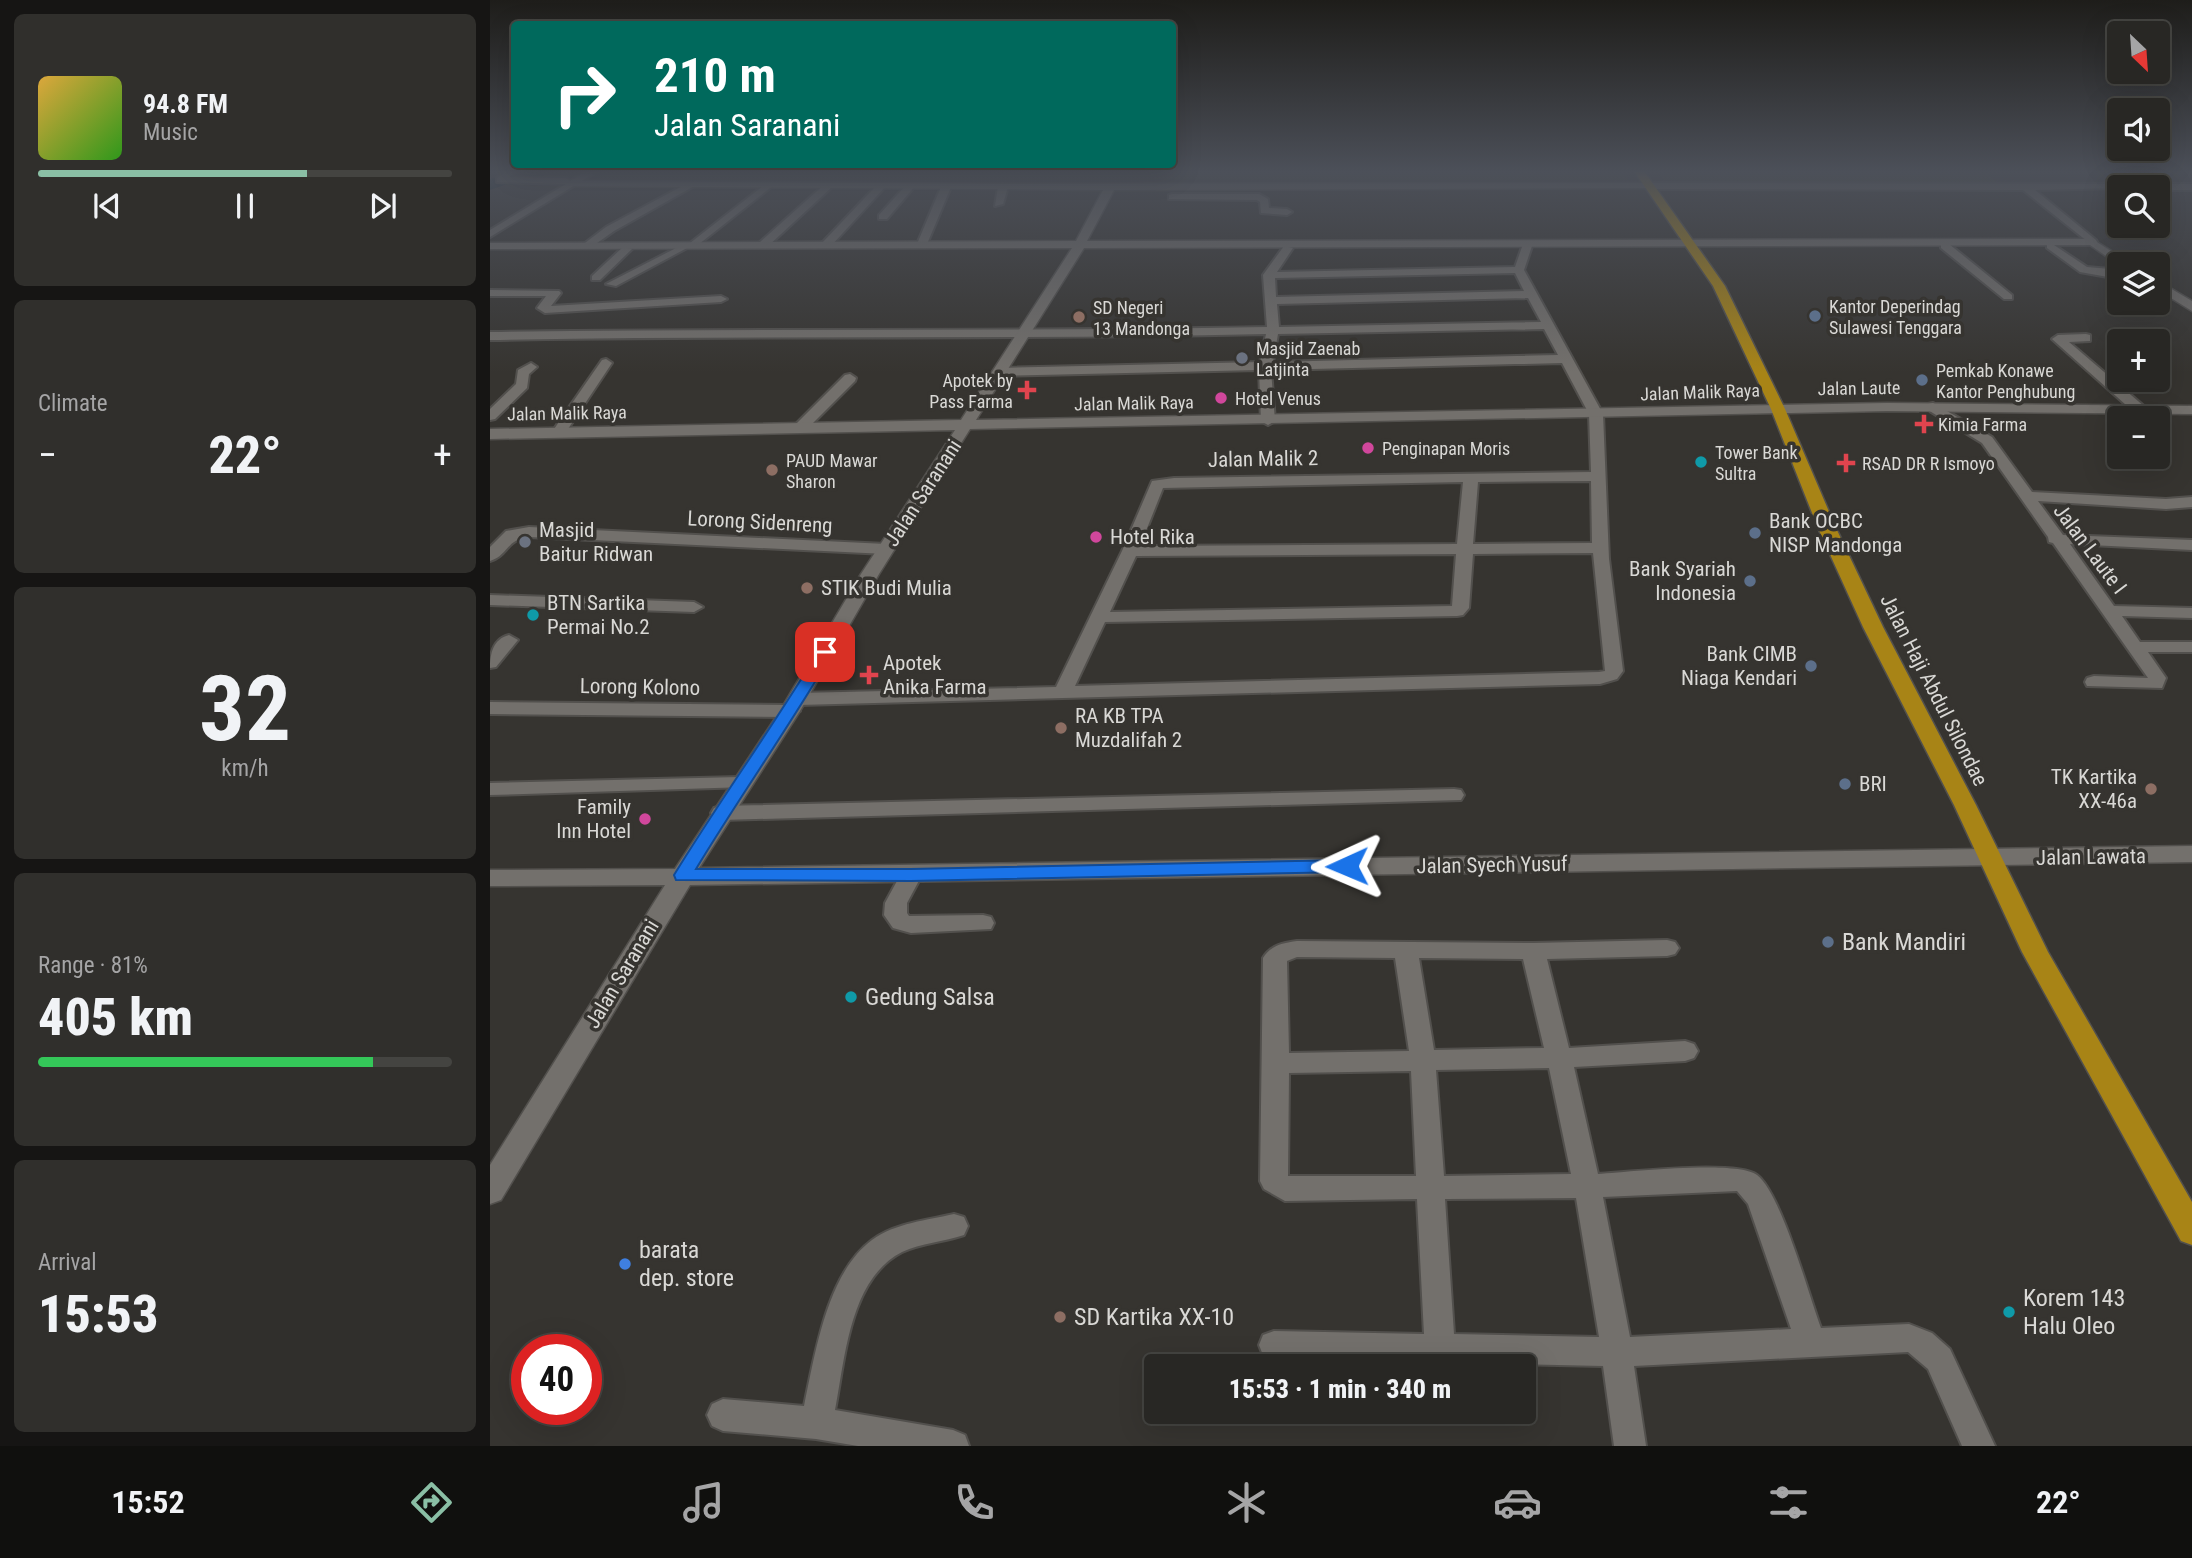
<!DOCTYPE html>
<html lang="en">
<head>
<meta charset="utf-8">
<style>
  body { margin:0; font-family:"Roboto Condensed",sans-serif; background:#302f2c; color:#f1f3f6; height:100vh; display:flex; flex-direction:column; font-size:26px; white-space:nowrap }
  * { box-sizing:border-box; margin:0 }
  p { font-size:23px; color:#a5a5a6 }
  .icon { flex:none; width:38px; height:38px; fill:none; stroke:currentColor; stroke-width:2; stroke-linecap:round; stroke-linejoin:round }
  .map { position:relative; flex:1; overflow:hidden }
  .details { display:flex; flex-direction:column; gap:14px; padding:14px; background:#161514; width:490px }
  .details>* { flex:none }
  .top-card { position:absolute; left:21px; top:21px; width:665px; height:147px; border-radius:7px; box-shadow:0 7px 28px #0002,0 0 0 2px #444441; background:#00695c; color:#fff; overflow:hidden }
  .needle { width:46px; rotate:155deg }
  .tools { position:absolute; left:1617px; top:21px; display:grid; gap:14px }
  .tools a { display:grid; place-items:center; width:63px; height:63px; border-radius:7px; background:#282724; box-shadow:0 7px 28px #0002,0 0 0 2px #444441; font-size:35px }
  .speed { position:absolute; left:21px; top:1334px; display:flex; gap:14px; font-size:35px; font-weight:700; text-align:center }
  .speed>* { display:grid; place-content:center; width:91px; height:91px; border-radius:50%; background:#282724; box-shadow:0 7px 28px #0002,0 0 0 2px #444441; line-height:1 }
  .speed .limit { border:10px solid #d22; background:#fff; color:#111 }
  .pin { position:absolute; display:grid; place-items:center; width:60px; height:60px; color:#fff; margin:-30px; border-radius:14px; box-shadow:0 4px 10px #0006 }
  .me { position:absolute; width:77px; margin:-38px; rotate:269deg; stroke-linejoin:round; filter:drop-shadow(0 0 5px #0008) }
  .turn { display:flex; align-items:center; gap:24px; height:147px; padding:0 28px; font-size:32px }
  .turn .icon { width:91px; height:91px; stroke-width:2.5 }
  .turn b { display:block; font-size:49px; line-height:60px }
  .big { font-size:52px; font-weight:800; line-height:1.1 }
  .details .widget { flex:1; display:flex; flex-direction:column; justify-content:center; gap:10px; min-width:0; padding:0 24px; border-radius:10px; background:#302f2c }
  .details .dial { align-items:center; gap:0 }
  .dial b { font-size:91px; line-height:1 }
  .song { display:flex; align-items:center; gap:21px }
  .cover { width:84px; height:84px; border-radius:10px; background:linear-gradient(135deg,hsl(40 70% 55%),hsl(110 70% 35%)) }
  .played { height:7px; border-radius:4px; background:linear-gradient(90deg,#8abfa5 65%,#444441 65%) }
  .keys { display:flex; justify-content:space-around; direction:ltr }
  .heat { display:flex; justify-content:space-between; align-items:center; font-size:38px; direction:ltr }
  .charge { height:10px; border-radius:5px; background:linear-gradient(90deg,#34c759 81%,#444441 0) }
  .trip { position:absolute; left:654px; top:1354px; width:392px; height:70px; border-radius:7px; background:#282724; box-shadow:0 7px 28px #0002,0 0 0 2px #444441; font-weight:800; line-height:70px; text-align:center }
  .dock { display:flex; height:112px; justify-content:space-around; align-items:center; background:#10100e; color:#a5a5a6 }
  .dock .icon { width:49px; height:49px }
  .dock .current { color:#8abfa5 }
  .dock b { font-size:32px; color:#f1f3f6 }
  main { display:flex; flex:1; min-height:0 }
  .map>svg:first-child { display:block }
  .green { fill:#3d452a }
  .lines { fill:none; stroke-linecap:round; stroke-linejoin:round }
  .river { fill:#001b28; fill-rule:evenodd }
  .street-casing { stroke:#52504d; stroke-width:4 }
  .secondary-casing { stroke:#52504d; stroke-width:3 }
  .highway-casing { stroke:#52504d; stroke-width:3 }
  .street { fill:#73706c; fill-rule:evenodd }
  .secondary { fill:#73706c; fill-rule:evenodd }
  .highway { fill:#a88416; fill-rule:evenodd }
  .route { fill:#1a73e8; stroke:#114b97; stroke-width:2 }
  .service-dot { fill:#5c6f8a; stroke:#363430; stroke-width:2.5 }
  .education-dot { fill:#8d6e63; stroke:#363430; stroke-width:2.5 }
  .worship-dot { fill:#6b7280; stroke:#363430; stroke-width:2.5 }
  .health-dot { fill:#e0444e; stroke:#363430; stroke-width:2.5 }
  .hotel-dot { fill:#d1479c; stroke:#363430; stroke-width:2.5 }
  .culture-dot { fill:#0f9aa8; stroke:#363430; stroke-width:2.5 }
  .shop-dot { fill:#3f7fe0; stroke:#363430; stroke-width:2.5 }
  .labels { text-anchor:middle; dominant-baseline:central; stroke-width:7; stroke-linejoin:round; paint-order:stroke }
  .far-poi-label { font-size:18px; fill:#d9d8d5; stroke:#363430; text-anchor:start }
  .far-street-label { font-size:18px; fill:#d9d8d5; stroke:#363430 }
  .street-label { font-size:21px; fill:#d9d8d5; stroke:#363430 }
  .poi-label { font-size:21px; fill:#d9d8d5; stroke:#363430; text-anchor:start }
  .near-poi-label { font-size:24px; fill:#d9d8d5; stroke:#363430; text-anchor:start }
</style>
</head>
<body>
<main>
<section class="details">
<div class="widget">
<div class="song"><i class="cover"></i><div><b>94.8 FM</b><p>Music</p></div></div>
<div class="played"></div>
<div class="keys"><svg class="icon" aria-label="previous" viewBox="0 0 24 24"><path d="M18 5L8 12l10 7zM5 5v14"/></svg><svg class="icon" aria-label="pause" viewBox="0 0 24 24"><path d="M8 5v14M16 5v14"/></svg><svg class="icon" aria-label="next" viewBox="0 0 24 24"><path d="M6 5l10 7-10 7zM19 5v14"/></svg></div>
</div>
<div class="widget"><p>Climate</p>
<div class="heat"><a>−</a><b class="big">22°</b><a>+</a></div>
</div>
<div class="widget dial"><b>32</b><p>km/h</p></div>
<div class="widget"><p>Range · 81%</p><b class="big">405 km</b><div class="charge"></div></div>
<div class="widget"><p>Arrival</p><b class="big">15:53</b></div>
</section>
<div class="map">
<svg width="1702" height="1446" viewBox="0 0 1702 1446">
  <rect width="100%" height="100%" fill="#363430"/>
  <path class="green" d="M121 171H1133L1138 180 107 179Z
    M1168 171H1494L1508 183 1173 180Z"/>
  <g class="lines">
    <path class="river" d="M51 174 59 179 57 182 14 185 0 190V179L6 177Z"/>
    <defs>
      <path id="street" d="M17 171H27L19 177 76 178 80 181 97 171H108L0 237V230L76 184 7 182V178Z
        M1633 171H1643L1663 184H1702V190H1668V187L1545 190 1606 240 1607 242 1602 245 1533 190 1159 189 1154 186 1159 183 1651 184Z
        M198 183 206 185 124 231 100 248 91 246 116 227Z
        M277 183 282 186 280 188 204 248H197L126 286 116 284 188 247H195Z
        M335 184 343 186 277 247H269V243Z
        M388 184 396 186 340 247H332V243Z
        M417 184 425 186 397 219H389V215Z
        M456 184 461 187 437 244 428 246 427 244 451 187Z
        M513 184 518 187 513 204 505 206 508 187Z
        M682 194H769L778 199 779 208 797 209 802 212 797 215 771 213 770 202 767 200 679 199V195Z
        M1561 243 1597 267 1620 269 1629 273V279L1590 272 1557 248V244Z
        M1033 244 1042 246 1034 270 1113 414 1119 559 1133 671 1127 679 1110 684 308 705 299 699 308 693 566 687 632 551 662 481 684 478 1101 472 1099 414 1072 363 781 370 785 421 778 425 771 421 769 370 509 376 503 372 509 368 770 362 776 334C517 340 259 335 0 340V332C259 328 518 332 777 327L773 275 794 246 803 248 787 272 1025 267ZM1025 273 1034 291 786 297 785 278ZM1038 298 1051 322 789 327 787 304ZM1054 329 1068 355 783 362 788 334ZM1101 481 1102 543 983 544 988 482ZM973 482 967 544 650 546 673 488ZM1103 553 1115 671 1109 672 585 686 615 622 967 616 973 615 979 608 983 554ZM966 554 962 606 620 612 646 556Z
        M1451 244H1459L1522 295V299H1514L1451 248Z
        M133 247 142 249 110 280H102V276Z
        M0 290 69 291 71 293 61 306 231 296 237 299 231 302 55 313 47 308 56 296H0Z
        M1596 334 1600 335V341L1579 342 1655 407V413H1645L1562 339 1568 335Z
        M116 359 122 363 76 432 69 436 64 435 62 432 112 360Z
        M41 363 47 367 39 374 37 388 5 419 0 420V409L26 384 28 370Z
        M360 374 366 378 365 381 315 431H305V425L355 375Z
        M1443 403 1502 437 1542 492 1676 499 1702 497V507L1676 509 1548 501 1573 535 1702 540V550L1580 544 1624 606 1702 608V618L1632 616 1650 642H1702V652H1658L1676 678 1672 688 1597 686 1595 682 1597 678 1604 676 1658 678 1563 543 1559 542 1558 537 1492 443 1438 410V404Z
        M39 527 396 544 404 549 396 554 39 537C16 539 18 556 0 561V547L16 531Z
        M0 595 204 602 213 607 204 612 0 605Z
        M19 635 28 640 6 667 0 668C0 654 3 639 19 635Z
        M0 702 300 705 310 711 300 717 0 714Z
        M250 777 257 779 260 783 257 787 0 795V783Z
        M964 789 971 790 974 795 971 800 231 820 224 818 221 813 224 808 231 806Z
        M421 868 429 870 432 875 417 903V913L419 916 493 915 501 917 504 923 501 929 421 933 403 928 394 915 395 903 413 870Z
        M1177 940 1185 942 1189 948 1185 954 1177 956 1057 959 1079 1048 1195 1041 1204 1044 1208 1051 1204 1058 1195 1061 1084 1067 1108 1174C1139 1172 1247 1160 1267 1175 1291 1193 1319 1296 1331 1328L1419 1324 1442 1333 1460 1349 1505 1446H1472L1438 1369 1418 1352 1144 1366 1156 1446H1124L1113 1366 784 1359 773 1355 769 1345 773 1335 784 1331 934 1334 927 1199 795 1201 774 1189 770 1181 773 958C781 945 793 943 807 941L1043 943ZM807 957 905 958 919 1051 799 1053 797 961ZM929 958 1033 959 1054 1048 944 1050ZM1059 1068 1081 1174 954 1176 946 1070ZM921 1071 926 1176H798L799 1073ZM1247 1191 1258 1204 1301 1329 1140 1337 1113 1197ZM1086 1198 1109 1337 964 1334 955 1199Z
        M464 1214 474 1217 478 1226 474 1235C454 1242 431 1243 412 1252 359 1279 355 1360 345 1410L463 1430 475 1435 479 1446H368L326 1439 233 1431 222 1426 217 1415 222 1404 233 1399 314 1406C325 1354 337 1273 382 1240 405 1223 438 1220 464 1214Z"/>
      <path id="secondary" d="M79 181 513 184 1159 183 1163 184V188L624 190 597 241 1602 239 1642 264 1629 265 1600 245 594 248 486 420 1397 403 1702 406V414L1397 411 480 429 389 574 310 711 209 868 1702 846V862L200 885 11 1200 0 1204V1165L175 885 0 886V870L185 869 290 711 371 574 465 430 0 439V429L471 420 582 248 0 249V243L586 241 613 190 83 186 79 185Z
        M1668 281 1702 301V311L1668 290Z"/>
      <path id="highway" d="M1144 171H1154L1235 286 1295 409 1346 528 1393 627 1486 805 1558 952 1702 1202V1245L1691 1241 1532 952 1464 805 1373 627 1328 528 1281 409 1223 286Z"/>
    </defs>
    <use href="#street" class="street-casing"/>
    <use href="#secondary" class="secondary-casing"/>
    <use href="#highway" class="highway-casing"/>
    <use href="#street" class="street"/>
    <use href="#secondary" class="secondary"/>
    <use href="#highway" class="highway"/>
  </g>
  <linearGradient id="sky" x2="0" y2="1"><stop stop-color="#1e1d1a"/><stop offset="0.46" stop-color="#4c5059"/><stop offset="1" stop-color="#4c5059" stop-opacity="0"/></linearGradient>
  <rect width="1702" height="373" fill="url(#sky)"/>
  <path class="route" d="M335 647 343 652C300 726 250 796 206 869H421L857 860 866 866 857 872 421 881 186 880 184 875C230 800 282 728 328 652Z"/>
  <g class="service-dot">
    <circle cx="1325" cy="316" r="7"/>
    <circle cx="1432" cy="380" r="7"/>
    <circle cx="1265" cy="533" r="7"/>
    <circle cx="1260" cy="581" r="7"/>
    <circle cx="1321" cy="666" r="7"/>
    <circle cx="1355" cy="784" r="7"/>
    <circle cx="1338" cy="942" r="7"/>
  </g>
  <g class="education-dot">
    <circle cx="589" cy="317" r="7"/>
    <circle cx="282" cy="470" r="7"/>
    <circle cx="317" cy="588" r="7"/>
    <circle cx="571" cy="728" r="7"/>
    <circle cx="1661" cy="789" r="7"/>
    <circle cx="570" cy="1317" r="7"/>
  </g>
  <g class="worship-dot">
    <circle cx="752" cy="358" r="7"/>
    <circle cx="35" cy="542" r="7"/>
  </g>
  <g class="health-dot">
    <path d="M533.5 379.5h7v7h7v7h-7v7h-7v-7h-7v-7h7z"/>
    <path d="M1430.5 413.5h7v7h7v7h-7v7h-7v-7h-7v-7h7z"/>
    <path d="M1352.5 452.5h7v7h7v7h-7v7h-7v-7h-7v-7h7z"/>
    <path d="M375.5 664.5h7v7h7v7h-7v7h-7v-7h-7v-7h7z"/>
  </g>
  <g class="hotel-dot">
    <circle cx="731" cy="398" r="7"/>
    <circle cx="878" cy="448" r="7"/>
    <circle cx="606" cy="537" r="7"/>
    <circle cx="155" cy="819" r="7"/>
  </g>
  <g class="culture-dot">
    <circle cx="1211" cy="462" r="7"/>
    <circle cx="43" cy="615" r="7"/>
    <circle cx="361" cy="997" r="7"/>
    <circle cx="1519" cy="1312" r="7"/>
  </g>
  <circle class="shop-dot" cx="135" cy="1264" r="7"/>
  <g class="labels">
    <g class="far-poi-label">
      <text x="1339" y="306">Kantor Deperindag<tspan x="1339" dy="21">Sulawesi Tenggara</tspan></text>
      <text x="603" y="307">SD Negeri<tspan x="603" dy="21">13 Mandonga</tspan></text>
      <text x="766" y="348">Masjid Zaenab<tspan x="766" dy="21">Latjinta</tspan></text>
      <text x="1446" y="370">Pemkab Konawe<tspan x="1446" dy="21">Kantor Penghubung</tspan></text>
      <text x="523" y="380" text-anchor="end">Apotek by<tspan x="523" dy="21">Pass Farma</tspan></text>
      <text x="745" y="398">Hotel Venus</text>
      <text x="1448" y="424">Kimia Farma</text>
      <text x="892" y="448">Penginapan Moris</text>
      <text x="1225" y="452">Tower Bank<tspan x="1225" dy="21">Sultra</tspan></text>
      <text x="296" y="460">PAUD Mawar<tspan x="296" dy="21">Sharon</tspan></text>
      <text x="1372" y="463">RSAD DR R Ismoyo</text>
    </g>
    <g class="far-street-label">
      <text transform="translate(1369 388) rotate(-1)">Jalan Laute</text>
      <text transform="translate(1210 392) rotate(-2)">Jalan Malik Raya</text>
      <text transform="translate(644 403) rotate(-1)">Jalan Malik Raya</text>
      <text transform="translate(77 413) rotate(-1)">Jalan Malik Raya</text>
    </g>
    <g class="street-label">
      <text transform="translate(773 459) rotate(-1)">Jalan Malik 2</text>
      <text transform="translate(433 493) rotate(-57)">Jalan Saranani</text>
      <text transform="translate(270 522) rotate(3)">Lorong Sidenreng</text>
      <text transform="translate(1600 549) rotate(53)">Jalan Laute I</text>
      <text transform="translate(150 687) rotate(1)">Lorong Kolono</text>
      <text transform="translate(1444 690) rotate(63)">Jalan Haji Abdul Silondae</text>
      <text transform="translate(1601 857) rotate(-1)">Jalan Lawata</text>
      <text transform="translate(1002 865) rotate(-1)">Jalan Syech Yusuf</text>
      <text transform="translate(132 974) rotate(-59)">Jalan Saranani</text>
    </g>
    <g class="poi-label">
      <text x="1279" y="521">Bank OCBC<tspan x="1279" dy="24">NISP Mandonga</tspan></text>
      <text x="49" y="530">Masjid<tspan x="49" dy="24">Baitur Ridwan</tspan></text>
      <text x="620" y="537">Hotel Rika</text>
      <text x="1246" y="569" text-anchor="end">Bank Syariah<tspan x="1246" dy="24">Indonesia</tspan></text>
      <text x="331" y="588">STIK Budi Mulia</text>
      <text x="57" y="603">BTN Sartika<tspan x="57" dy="24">Permai No.2</tspan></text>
      <text x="1307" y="654" text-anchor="end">Bank CIMB<tspan x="1307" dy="24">Niaga Kendari</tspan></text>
      <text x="393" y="663">Apotek<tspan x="393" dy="24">Anika Farma</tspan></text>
      <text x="585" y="716">RA KB TPA<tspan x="585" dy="24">Muzdalifah 2</tspan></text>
      <text x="1647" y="777" text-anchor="end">TK Kartika<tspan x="1647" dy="24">XX-46a</tspan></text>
      <text x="1369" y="784">BRI</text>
      <text x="141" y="807" text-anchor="end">Family<tspan x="141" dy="24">Inn Hotel</tspan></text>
    </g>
    <g class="near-poi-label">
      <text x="1352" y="942">Bank Mandiri</text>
      <text x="375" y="997">Gedung Salsa</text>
      <text x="149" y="1250">barata<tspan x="149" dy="28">dep. store</tspan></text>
      <text x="1533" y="1298">Korem 143<tspan x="1533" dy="28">Halu Oleo</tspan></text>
      <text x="584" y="1317">SD Kartika XX-10</text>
    </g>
  </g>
</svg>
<div class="tools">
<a><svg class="needle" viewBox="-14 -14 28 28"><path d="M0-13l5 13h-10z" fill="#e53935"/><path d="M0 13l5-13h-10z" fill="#a5a5a6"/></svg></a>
<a><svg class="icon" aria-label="sound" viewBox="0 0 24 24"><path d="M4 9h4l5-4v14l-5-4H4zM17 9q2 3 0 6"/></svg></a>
<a><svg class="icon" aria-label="search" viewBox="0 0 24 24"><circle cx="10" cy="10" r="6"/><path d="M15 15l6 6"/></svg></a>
<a><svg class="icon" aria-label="layers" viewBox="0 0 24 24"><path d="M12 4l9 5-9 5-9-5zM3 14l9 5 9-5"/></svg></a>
<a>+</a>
<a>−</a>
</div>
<div class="speed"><div class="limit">40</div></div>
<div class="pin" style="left:335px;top:652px;background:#d93025"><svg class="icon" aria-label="arrive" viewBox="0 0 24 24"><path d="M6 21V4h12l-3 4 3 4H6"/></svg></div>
<svg class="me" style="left:857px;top:866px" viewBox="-20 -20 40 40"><path d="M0-17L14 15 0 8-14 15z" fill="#1a73e8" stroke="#fff" stroke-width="4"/></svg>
<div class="trip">15:53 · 1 min · 340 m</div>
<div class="top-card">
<div class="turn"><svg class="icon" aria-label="right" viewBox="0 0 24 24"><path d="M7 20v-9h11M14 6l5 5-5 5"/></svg><div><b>210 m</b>Jalan Saranani</div></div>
</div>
</div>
</main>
<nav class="dock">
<b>15:52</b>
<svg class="icon current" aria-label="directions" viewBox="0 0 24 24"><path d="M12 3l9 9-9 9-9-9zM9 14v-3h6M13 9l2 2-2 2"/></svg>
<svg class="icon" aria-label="music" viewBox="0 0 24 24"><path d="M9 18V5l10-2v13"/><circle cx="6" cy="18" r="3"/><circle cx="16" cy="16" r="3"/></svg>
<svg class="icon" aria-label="phone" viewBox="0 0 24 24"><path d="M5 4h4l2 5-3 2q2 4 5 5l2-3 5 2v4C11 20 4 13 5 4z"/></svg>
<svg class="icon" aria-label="climate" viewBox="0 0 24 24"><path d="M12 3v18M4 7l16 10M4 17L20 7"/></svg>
<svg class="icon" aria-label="car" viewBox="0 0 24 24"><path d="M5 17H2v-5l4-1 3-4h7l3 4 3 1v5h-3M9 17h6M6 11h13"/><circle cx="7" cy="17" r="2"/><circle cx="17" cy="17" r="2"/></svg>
<svg class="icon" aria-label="filters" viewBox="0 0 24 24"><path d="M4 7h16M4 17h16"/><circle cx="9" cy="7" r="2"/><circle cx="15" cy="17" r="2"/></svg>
<b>22°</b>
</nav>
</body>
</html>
